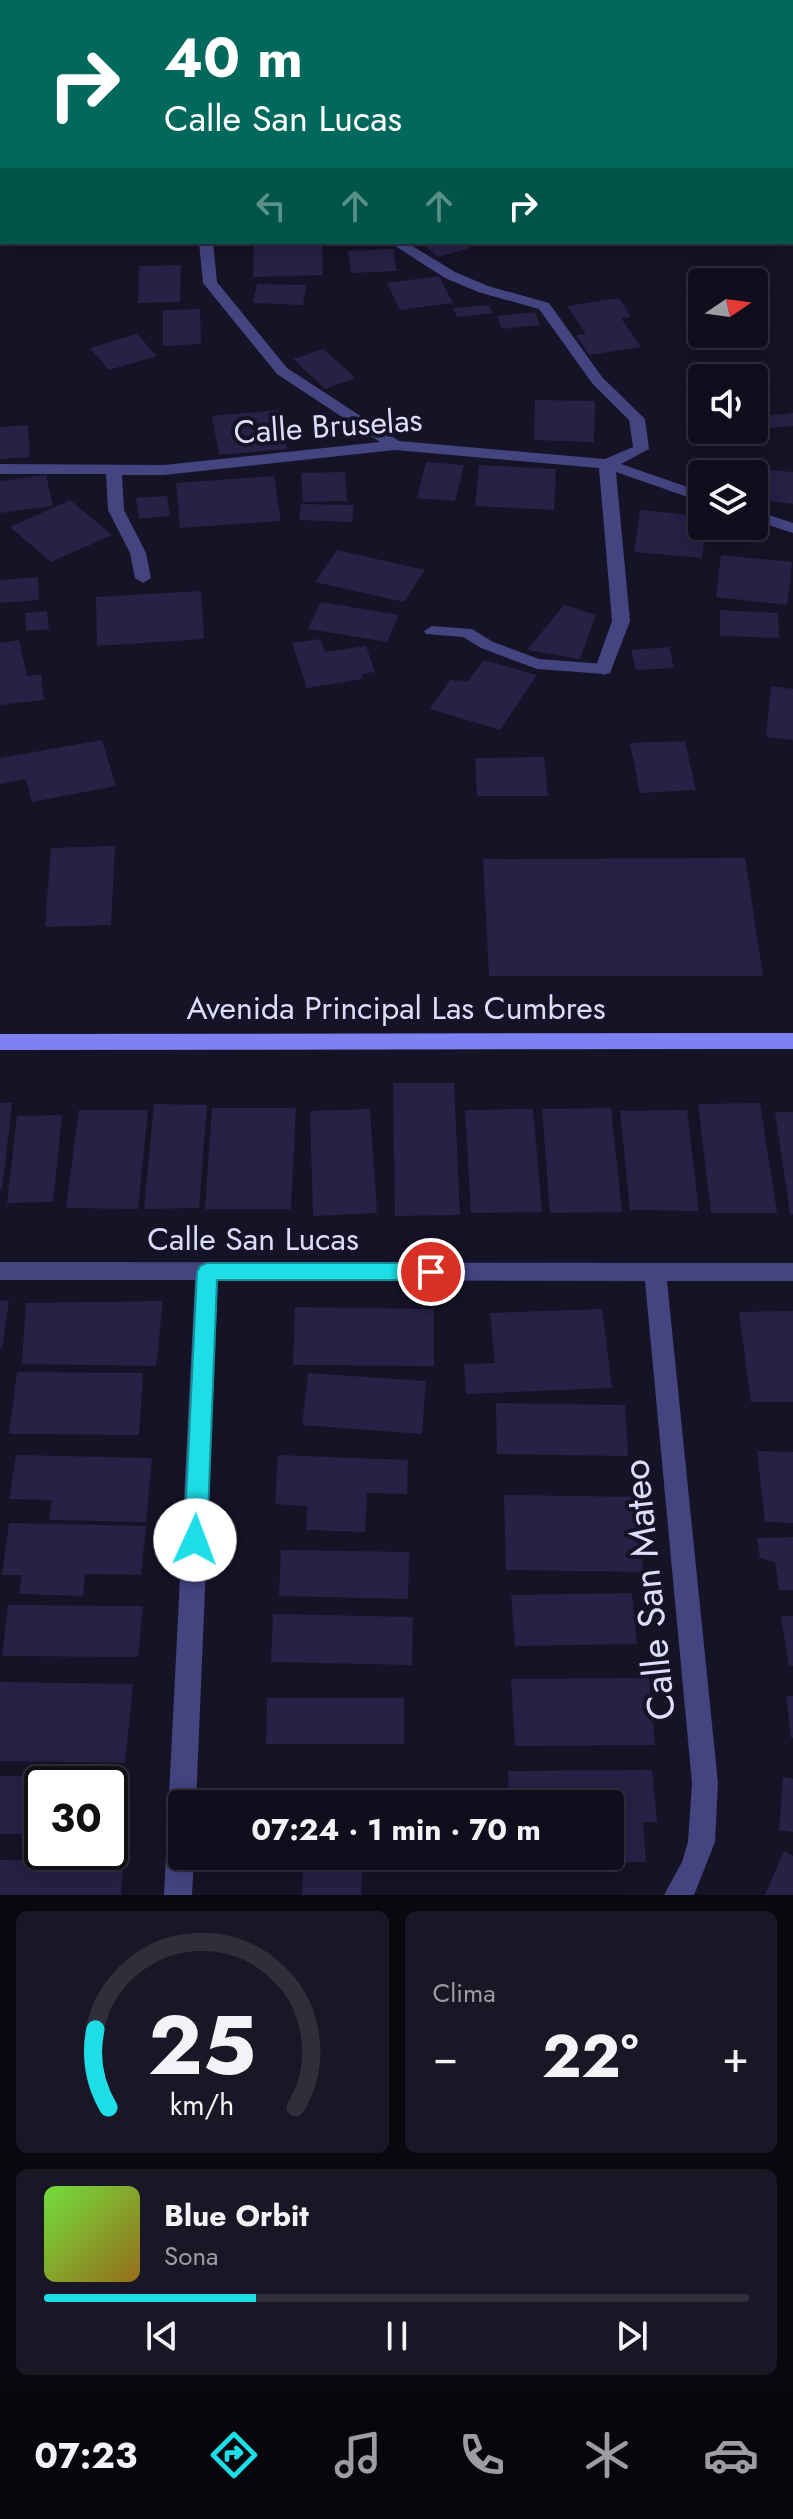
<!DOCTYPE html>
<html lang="es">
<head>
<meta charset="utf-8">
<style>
  body { margin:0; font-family:Jost,sans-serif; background:#191725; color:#f1f3f6; height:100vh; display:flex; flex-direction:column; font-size:30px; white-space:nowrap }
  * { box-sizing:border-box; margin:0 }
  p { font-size:26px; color:#9c9ca3 }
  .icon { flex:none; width:44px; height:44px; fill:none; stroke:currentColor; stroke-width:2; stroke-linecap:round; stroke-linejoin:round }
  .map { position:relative; height:1895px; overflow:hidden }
  .sheet { display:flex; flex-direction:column; gap:16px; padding:16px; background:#09080f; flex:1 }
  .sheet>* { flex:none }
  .top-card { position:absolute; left:0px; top:0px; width:794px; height:244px; box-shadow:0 4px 20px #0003,0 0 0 2px #302e3b; background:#00695c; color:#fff; overflow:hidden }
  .needle { width:52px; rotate:77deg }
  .controls { position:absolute; left:688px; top:268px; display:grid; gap:16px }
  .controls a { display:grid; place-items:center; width:80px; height:80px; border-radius:8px; background:#100e1c; box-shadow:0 4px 20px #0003,0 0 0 2px #302e3b; font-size:40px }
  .speed { position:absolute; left:24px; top:1766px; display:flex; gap:16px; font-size:40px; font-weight:700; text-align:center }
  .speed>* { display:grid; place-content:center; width:104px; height:104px; border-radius:50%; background:#100e1c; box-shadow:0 4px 20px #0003,0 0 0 2px #302e3b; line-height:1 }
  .speed .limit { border:4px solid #111; border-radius:12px; background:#fff; color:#111 }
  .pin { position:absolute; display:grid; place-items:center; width:68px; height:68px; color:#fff; margin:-34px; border:4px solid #fff; border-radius:50%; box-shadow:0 2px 8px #0007 }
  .me { position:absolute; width:88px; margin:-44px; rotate:2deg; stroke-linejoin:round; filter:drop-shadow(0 0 6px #0008) }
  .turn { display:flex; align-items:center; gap:28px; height:168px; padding:0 32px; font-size:36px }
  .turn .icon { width:104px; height:104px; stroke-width:2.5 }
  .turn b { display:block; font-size:56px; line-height:68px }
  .lanes { display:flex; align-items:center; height:76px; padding:0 32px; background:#0003; justify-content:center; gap:40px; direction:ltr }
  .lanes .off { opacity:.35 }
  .big { font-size:60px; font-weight:700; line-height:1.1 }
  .sheet .widget { flex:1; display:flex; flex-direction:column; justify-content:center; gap:12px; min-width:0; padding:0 28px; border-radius:12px; background:#191725 }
  .sheet .dial { align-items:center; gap:0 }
  .dial svg { height:208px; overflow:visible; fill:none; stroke:#302e3b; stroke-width:7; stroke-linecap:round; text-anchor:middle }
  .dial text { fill:#f1f3f6; stroke:none }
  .song { display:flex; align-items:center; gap:24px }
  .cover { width:96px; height:96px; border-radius:12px; background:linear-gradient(135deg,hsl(100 70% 55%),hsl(40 70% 35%)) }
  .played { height:8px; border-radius:4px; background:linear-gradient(90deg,#1ddde6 30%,#302e3b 30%) }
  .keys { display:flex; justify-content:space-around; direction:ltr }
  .heat { display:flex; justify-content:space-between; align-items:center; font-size:44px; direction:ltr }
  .sheet .tiles { flex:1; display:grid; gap:16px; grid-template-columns:1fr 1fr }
  .widget:last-child { grid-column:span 2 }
  .trip { position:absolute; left:168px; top:1790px; width:456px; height:80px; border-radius:8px; background:#100e1c; box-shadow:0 4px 20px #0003,0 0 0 2px #302e3b; font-weight:700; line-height:80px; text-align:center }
  .menu { display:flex; height:128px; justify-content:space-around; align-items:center; background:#06060b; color:#9c9ca3 }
  .menu .icon { width:56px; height:56px }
  .menu .active { color:#1ddde6 }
  .menu b { font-size:36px; color:#f1f3f6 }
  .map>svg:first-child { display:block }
  .building { fill:#262145 }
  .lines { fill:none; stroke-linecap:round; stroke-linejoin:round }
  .lane { fill:#434480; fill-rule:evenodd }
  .street { fill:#434480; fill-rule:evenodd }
  .secondary { fill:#7d81f1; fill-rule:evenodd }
  .route { fill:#1ddde6; stroke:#139096; stroke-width:2 }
  .labels { text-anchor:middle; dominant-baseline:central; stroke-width:8; stroke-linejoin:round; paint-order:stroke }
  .street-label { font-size:32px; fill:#dedcfb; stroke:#151326 }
  .near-street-label { font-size:38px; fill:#dedcfb; stroke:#151326 }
</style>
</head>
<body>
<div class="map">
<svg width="793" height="1895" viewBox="0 0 793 1895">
  <rect width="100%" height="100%" fill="#151326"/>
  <path class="building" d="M254 242H322L323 275 253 277Z
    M421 242H463L470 248 438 257Z
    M393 249 397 271 351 273 348 251Z
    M181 265 180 302 138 303 139 266Z
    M439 276 453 303 400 310 387 283Z
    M257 284 306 285 303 305 253 303Z
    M619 298 631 317 621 318 641 347 589 355 576 335 586 334 567 306Z
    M489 305 493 313 457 317 453 308Z
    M200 309 201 344 163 346V310Z
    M535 312 540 325 502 329 497 316Z
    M137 334 157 356 109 370 90 348Z
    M323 349 356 378 325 389 293 359Z
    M535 400 595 401 594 442 534 440Z
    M278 410 287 449 219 455 212 416Z
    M793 413V426L769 428 762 416Z
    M28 425 30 457 0 459V427Z
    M426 462 464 465 455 501 417 498Z
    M479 465 556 469 554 510 475 506Z
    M770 470 793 472V504L767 501Z
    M345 472 347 501 303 502 301 473Z
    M46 475 53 506 0 513V481Z
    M274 476 281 521 180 528 176 483Z
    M167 496 170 516 139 519 136 498Z
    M70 500 112 535 51 562 10 527Z
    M301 504 354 505 352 522 299 520Z
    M640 510 702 516V526H706L702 558 634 552Z
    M337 550 425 570 404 602 315 582Z
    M721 555 792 562 787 605 716 597Z
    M38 577 39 600 0 603V580Z
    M201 591 204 639 97 646 96 597Z
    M321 602 399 615 387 642 308 629Z
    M564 605 596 615 580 659 527 650Z
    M720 610 778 613 779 638 720 636Z
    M47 611 49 629 26 631 25 613Z
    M320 639 325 652 366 646 375 672 361 674 363 679 307 688 292 643Z
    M19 640 27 676 41 674 44 700 0 705V643Z
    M669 647 674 668 636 670 631 650Z
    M484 660 537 675 500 730 430 709 450 680 468 681Z
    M771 686 793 689V740L766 737Z
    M102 740 116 786 32 802 26 779 0 784V758Z
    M685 741 696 790 640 793 630 743Z
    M544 757 548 796H477L475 758Z
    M115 846 111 925 45 927 51 848Z
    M745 858 763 976H489L483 859Z
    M393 1083H454L460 1215 395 1216Z
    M0 1103H12L2 1190 0 1189Z
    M760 1103 777 1213H711L698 1104Z
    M154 1104 207 1105 199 1208 144 1209Z
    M212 1108H296L291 1209H205Z
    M611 1108 622 1212 550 1213 542 1109Z
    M370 1109 377 1213 313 1216 310 1111Z
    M533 1109 542 1212 471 1213 465 1110Z
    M79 1110H148L138 1209 66 1208Z
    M687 1110 699 1211 630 1210 620 1111Z
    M775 1112H793V1214H790Z
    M62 1115 53 1202 7 1203 17 1116Z
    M0 1300 9 1301 2 1349 0 1348Z
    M163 1301 156 1366 22 1364 26 1303Z
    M295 1307 434 1309V1366L293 1365Z
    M602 1309 612 1388 466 1394 464 1364 495 1363 490 1313Z
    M793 1311V1402H751L739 1312Z
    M17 1372 143 1373 139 1435 9 1434Z
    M308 1373 426 1381 422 1434 302 1425Z
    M496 1403 625 1405 628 1456 497 1454Z
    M757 1451 793 1452V1523L765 1522Z
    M16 1455 152 1458 146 1522 49 1520 52 1500 9 1499Z
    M278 1455 408 1460 407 1494 367 1493 365 1532 306 1530 307 1506 275 1504Z
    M504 1495 638 1497 643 1572 506 1570Z
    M9 1523 146 1526 141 1575 85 1574 83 1596 19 1594 22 1575H2Z
    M793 1537V1590H779L775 1562 760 1558 757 1538Z
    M281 1550 409 1552 408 1599 279 1596Z
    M632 1593 637 1644 515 1646 511 1595Z
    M8 1605 143 1606 138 1657 2 1656Z
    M273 1614 413 1617 412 1665 271 1662Z
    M781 1616H793V1666L789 1667Z
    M649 1678 655 1745 515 1746 511 1679Z
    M0 1682 133 1684 125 1763 0 1761Z
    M786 1696H793V1738H791Z
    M267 1698H404V1744H266Z
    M652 1770 657 1822H643L646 1862 512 1863 511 1856H610V1804H509L508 1771Z
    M0 1776H127L122 1834H110V1784H42V1834H0Z
    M783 1777 793 1779V1832L779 1830Z
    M247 1795 437 1799V1804H247Z
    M784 1851 793 1856V1895H765Z
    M304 1856H363L361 1895H302Z
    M124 1858 121 1895H0V1860Z"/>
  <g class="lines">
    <path class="lane" d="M432 626 472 629 493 642 539 659 604 664 612 669 604 674 537 669 481 648 463 637 426 634 424 631Z"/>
    <path class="street" d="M168 0H180L181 2H169Z
      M580 0H593L594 2H581Z
      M199 242H213L217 282 287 368 399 441 605 459 633 447 629 420 592 383 539 309 478 292 445 278 389 242H406L455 272 488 286 549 303 602 377 645 419 649 449 621 464 702 492V502L616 472 630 621 610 673 604 675 595 669 612 621 599 468 395 450 164 475H122L124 510 146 553 151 578 143 583 135 578 130 553 108 510 106 474H0V464L164 465 380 442 277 374 203 283Z
      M754 510 793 523V533L754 520Z
      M0 1262 793 1263V1281H667L718 1783 715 1842 694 1895H664L682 1862 688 1842 692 1783 645 1281 218 1280 196 1804H182V1856H194L192 1895H164L195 1280H0Z"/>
    <path class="secondary" d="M793 1033V1049L0 1050V1034Z"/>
  </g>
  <path class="route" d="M207 1263H431L438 1266 442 1272 438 1277 431 1280H217L207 1540 203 1547 195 1550 187 1547 184 1540 197 1272 200 1266Z"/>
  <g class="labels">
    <g class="street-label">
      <text transform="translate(328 426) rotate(-4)">Calle Bruselas</text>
      <text x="396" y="1008">Avenida Principal Las Cumbres</text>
      <text x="253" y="1239">Calle San Lucas</text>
    </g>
    <g class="near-street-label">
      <text transform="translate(648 1590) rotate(-96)">Calle San Mateo</text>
    </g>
  </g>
</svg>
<div class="controls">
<a><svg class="needle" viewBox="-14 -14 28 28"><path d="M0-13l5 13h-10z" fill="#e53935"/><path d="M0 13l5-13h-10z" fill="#9c9ca3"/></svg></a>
<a><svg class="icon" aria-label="sound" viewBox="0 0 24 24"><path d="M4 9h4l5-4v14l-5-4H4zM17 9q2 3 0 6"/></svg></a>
<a><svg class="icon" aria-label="layers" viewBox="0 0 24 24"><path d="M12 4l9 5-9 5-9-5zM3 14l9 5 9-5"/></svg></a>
</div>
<div class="speed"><div class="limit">30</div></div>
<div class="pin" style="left:431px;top:1272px;background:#d93025"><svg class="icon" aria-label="arrive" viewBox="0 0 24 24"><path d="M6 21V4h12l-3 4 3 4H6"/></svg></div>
<svg class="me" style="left:195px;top:1540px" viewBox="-20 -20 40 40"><circle r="19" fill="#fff"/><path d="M0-13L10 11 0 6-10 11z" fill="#1ddde6"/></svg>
<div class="trip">07:24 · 1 min · 70 m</div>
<div class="top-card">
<div class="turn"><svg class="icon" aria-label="right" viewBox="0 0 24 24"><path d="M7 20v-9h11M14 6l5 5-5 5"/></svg><div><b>40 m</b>Calle San Lucas</div></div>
<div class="lanes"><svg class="icon off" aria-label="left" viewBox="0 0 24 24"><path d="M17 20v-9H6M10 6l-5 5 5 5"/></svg><svg class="icon off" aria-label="ahead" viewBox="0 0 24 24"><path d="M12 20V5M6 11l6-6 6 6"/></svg><svg class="icon off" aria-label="ahead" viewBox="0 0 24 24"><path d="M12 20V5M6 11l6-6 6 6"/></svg><svg class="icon" aria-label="right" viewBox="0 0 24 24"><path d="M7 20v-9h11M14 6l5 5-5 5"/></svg></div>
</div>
</div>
<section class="sheet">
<div class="tiles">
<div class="widget dial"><svg viewBox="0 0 100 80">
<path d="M14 69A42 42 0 1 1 86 69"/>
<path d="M14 69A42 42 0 0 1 9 39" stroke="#1ddde6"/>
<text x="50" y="56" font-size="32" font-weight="700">25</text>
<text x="50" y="72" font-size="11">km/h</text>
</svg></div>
<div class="widget"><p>Clima</p>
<div class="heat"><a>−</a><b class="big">22°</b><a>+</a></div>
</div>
<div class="widget">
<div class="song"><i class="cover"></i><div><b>Blue Orbit</b><p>Sona</p></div></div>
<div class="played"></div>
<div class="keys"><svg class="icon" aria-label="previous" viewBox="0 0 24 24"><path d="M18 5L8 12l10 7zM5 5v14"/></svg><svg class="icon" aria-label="pause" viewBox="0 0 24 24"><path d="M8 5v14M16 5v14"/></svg><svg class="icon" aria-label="next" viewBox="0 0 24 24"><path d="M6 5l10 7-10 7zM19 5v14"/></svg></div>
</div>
</div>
</section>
<nav class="menu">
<b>07:23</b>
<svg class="icon active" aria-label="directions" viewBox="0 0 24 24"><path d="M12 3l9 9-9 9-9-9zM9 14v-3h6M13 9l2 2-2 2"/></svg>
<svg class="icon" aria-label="music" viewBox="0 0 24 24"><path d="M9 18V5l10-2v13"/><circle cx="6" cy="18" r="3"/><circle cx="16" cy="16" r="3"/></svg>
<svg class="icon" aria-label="phone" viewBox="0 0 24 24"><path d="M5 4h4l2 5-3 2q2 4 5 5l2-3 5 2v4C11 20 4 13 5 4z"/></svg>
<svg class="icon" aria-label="climate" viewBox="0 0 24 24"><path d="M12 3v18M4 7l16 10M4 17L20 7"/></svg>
<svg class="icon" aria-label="car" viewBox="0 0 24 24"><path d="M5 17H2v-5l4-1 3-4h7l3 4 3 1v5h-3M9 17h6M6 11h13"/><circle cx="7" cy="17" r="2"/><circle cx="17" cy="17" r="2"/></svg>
</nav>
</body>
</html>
